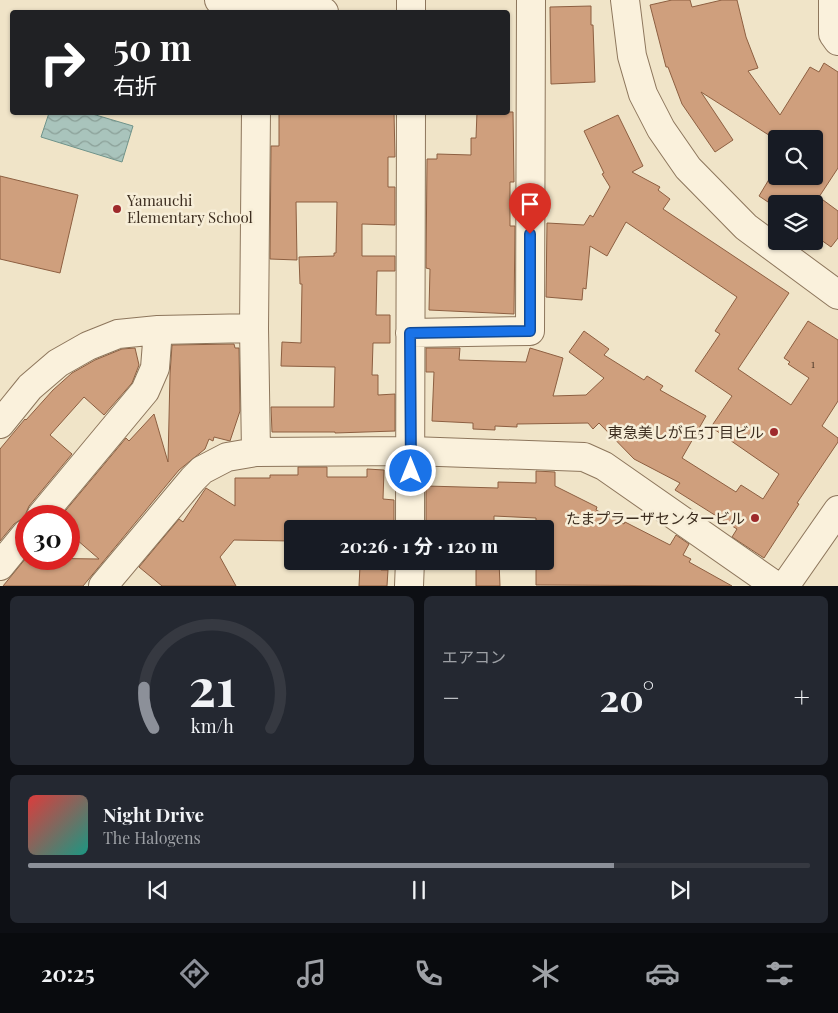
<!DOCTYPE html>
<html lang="ja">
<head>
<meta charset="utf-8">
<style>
  body { margin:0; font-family:"Playfair Display","Noto Sans JP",serif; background:#242831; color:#f1f3f6; height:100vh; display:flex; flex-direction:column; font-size:19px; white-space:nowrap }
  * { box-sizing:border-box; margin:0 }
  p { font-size:16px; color:#9ea1a6 }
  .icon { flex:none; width:28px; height:28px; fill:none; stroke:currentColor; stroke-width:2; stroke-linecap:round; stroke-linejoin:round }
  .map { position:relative; height:586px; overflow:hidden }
  .side { display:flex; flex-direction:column; gap:10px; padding:10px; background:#0d0f14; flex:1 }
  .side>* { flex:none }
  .hud { position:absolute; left:10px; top:10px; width:500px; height:105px; border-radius:5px; box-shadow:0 1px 4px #0004; background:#202124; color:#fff; overflow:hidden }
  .tools { position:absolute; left:768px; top:130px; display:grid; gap:10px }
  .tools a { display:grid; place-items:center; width:55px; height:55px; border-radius:5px; background:#171b24; box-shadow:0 1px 4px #0004; font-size:25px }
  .speed { position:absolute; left:15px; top:505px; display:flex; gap:10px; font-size:25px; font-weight:700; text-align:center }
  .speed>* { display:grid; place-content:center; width:65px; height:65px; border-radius:50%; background:#171b24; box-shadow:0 1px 4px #0004; line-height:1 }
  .speed .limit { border:8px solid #d22; background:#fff; color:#111 }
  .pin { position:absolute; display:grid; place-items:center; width:42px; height:42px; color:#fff; margin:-51px -21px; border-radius:50% 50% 50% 0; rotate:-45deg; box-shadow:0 0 5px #0007 }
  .pin .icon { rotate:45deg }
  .me { position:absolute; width:55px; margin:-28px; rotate:0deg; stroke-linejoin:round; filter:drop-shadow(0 0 4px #0008) }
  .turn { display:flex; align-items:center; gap:18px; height:105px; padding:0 20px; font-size:22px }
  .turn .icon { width:65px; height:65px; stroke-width:2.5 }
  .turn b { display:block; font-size:35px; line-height:42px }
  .big { font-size:38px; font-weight:700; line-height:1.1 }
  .side .widget { flex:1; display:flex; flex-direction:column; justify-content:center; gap:8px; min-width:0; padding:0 18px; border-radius:8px; background:#242831 }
  .side .dial { align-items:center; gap:0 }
  .dial svg { height:130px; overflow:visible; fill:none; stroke:#363941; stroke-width:7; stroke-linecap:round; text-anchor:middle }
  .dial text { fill:#f1f3f6; stroke:none }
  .song { display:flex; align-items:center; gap:15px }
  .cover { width:60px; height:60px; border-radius:8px; background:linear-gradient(135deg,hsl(0 70% 55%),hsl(170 70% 35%)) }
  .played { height:5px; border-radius:2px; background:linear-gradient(90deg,#8c9099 75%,#363941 75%) }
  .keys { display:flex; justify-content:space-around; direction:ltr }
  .heat { display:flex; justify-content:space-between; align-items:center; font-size:28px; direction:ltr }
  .side .tiles { flex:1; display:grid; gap:10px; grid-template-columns:1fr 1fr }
  .widget:last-child { grid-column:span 2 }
  .trip { position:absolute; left:284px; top:520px; width:270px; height:50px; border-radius:5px; background:#171b24; box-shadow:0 1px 4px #0004; font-weight:700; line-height:50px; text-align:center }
  .tab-bar { display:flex; height:80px; justify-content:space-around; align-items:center; background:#090b0e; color:#9ea1a6 }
  .tab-bar .icon { width:35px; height:35px }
  .tab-bar .active { color:#8c9099 }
  .tab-bar b { font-size:22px; color:#f1f3f6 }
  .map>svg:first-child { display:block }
  .water { fill:url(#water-waves); stroke:#6f938a }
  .building { fill:#cf9f7d; stroke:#8d5f41 }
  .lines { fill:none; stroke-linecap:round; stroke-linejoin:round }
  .minor-casing { stroke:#8d765c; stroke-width:30 }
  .minor { stroke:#faf1dc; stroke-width:28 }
  .route-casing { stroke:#114b97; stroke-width:12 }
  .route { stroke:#1a73e8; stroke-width:9 }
  .poi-dot { fill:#9e2a2b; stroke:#f7eed8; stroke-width:2 }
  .labels { text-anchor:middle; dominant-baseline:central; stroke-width:5; stroke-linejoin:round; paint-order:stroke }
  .number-label { font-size:12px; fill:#624a37 }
  .poi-label { font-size:15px; fill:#3d2e20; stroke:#f7eed8; text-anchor:end }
</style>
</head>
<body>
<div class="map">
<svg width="838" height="586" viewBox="0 0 838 586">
  <defs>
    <pattern id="water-waves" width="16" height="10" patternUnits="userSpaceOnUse" patternTransform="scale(1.25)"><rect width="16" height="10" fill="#a9c4bc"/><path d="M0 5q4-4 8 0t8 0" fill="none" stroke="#8ba098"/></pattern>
  </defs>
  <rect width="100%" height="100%" fill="#f0e4c8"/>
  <path class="water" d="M49 113H89L133 126 122 162 41 137Z"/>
  <path class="building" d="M672 0H690L692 7 722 0H737L746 37 758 68 748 71 780 115 810 67 819 72 824 63 838 72V168L819 197 838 211V238L831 247 814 235V204H771L759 196 771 176H814V139H775L701 92 733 140 715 152 682 104 668 67H666L650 5Z
    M591 6V25H593L595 82 551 84 550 7Z
    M279 112H394L395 157H388V187H395V225L362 224V256H395V271H377L376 315H390V343H373L372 375H378V395L395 394V431L335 433V432H272L271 407H334L335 367 281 366 282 342 301 343 302 284H300L299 257 334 256V253H336L337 202H296L297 260 270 259 271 146H279Z
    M477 112H513L514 182H510V226H515L514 314 429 310 430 269 426 268 427 159H437V154L471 155V138H476Z
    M618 115 643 166 632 172 660 187 658 190 670 199 663 209 789 293 738 369 791 405 809 378 788 364 790 362 784 358 808 321 838 340V401L822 426 838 438V442L797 503 799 504 764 558 732 537 737 529 675 490 680 483 634 459 599 423 593 429 588 423 517 424V427L495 426V430L473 429V423L432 421 434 372H426V348H460L459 360 526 362 530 348 563 358 553 396 586 395 604 378 569 352 584 331 609 349 604 355 644 380 647 376 663 386 660 390 706 416 682 458 736 492 741 485 763 499 779 474 711 427 732 396 695 371 720 334 715 331 737 297 626 222 607 256 590 246 586 289 583 288 582 300 546 297 547 223 584 225 590 215 593 217 610 187 602 174 604 173 584 131Z
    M0 176 78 195 60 273 0 259Z
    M234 344 235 348H239L240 411 230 441 214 437 213 441 209 439 205 449 179 470 83 586H3L26 558 99 559 69 533V516H61L126 438 129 441 154 414 168 462 170 374 172 345Z
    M135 348 139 365 132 383 104 415 84 397 50 435 72 454 29 506 26 513V519L20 520 14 524 0 541V449L25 419 26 420 53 390 72 373 95 360 122 349Z
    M298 467H327V477H367V469L384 470 383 499 394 500V529H291V541L234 540 220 557 236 586H162L139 567 179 519 183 522 206 488 235 506V478H270V475H298Z
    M536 471 555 472V486L597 507 596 510 624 524 625 522 670 545 676 535 689 544 683 555 691 559 689 562 732 586 536 585V561H545V529H536V518L494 516V522L426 521V486L498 488V482L536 483Z
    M476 561H499L500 586H476Z
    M360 566H380L381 570H388L387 586H359Z"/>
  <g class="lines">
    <defs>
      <path id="minor" d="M219 0 256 11 324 12
        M625 0 632 56 643 94 661 129 688 168 746 227 838 295
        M833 0V34L838 41
        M411 12V0
        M256 112 254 328 256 452
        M410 333 530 331 531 0
        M0 424 30 387 58 363 88 346 118 334 158 330 254 328
        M41 516 145 391 155 368 158 330
        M410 529 411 112
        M0 566 26 534
        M103 586 193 479 202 470 227 457 256 452 411 451 584 457 604 466 776 586
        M409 586 410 561
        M785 586 838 510"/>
    </defs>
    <use href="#minor" class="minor-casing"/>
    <use href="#minor" class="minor"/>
  </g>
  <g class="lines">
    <defs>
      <path id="route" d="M411 471 410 333 530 331V234"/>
    </defs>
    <use href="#route" class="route-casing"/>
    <use href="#route" class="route"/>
  </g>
  <g class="poi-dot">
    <circle cx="117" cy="209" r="5"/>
    <circle cx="774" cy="432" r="5"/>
    <circle cx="755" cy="518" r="5"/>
  </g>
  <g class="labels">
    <g class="number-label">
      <text x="813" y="363">1</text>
    </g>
    <g class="poi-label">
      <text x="127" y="200" text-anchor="start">Yamauchi<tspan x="127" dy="17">Elementary School</tspan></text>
      <text x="764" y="432">東急美しが丘5丁目ビル</text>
      <text x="745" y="518">たまプラーザセンタービル</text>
    </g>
  </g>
</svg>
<div class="tools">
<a><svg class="icon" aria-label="search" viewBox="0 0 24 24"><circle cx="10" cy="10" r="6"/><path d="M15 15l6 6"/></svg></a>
<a><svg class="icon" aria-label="layers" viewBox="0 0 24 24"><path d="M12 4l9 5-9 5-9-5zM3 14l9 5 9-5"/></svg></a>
</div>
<div class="speed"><div class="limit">30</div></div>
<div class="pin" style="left:530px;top:234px;background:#d93025"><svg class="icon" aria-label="arrive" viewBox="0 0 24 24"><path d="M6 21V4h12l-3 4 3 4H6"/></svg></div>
<svg class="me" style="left:411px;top:471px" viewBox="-20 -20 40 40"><circle r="17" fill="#1a73e8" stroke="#fff" stroke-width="3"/><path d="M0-11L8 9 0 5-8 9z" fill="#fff"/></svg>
<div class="trip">20:26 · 1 分 · 120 m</div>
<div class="hud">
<div class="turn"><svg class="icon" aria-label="right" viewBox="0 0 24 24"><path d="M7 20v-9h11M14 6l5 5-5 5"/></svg><div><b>50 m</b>右折</div></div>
</div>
</div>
<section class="side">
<div class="tiles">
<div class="widget dial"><svg viewBox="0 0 100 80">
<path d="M14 69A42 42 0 1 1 86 69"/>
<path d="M14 69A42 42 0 0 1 8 44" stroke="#8c9099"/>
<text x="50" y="56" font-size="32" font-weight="700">21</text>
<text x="50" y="72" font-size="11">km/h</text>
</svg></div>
<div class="widget"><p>エアコン</p>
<div class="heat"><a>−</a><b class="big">20°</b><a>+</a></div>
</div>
<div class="widget">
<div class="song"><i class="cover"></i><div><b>Night Drive</b><p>The Halogens</p></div></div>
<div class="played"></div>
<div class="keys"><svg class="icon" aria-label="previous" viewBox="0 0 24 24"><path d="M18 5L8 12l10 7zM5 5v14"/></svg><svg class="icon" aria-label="pause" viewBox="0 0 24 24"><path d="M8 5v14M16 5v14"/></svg><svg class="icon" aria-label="next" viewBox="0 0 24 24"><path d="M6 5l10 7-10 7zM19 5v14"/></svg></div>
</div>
</div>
</section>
<nav class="tab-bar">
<b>20:25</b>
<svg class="icon active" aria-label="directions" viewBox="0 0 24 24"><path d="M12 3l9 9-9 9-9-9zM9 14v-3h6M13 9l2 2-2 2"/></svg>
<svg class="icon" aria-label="music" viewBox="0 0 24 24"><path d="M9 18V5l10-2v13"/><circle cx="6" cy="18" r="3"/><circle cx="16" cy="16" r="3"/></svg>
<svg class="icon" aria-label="phone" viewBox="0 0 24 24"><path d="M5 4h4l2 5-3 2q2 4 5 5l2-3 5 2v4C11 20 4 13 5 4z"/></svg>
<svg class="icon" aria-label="climate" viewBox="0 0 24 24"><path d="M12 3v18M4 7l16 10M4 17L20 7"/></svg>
<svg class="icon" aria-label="car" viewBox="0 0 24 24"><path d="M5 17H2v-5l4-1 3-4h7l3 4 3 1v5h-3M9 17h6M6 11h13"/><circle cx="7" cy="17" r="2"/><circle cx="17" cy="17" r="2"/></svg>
<svg class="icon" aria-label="filters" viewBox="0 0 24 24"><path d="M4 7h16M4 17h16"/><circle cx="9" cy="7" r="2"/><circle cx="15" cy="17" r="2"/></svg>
</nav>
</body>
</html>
